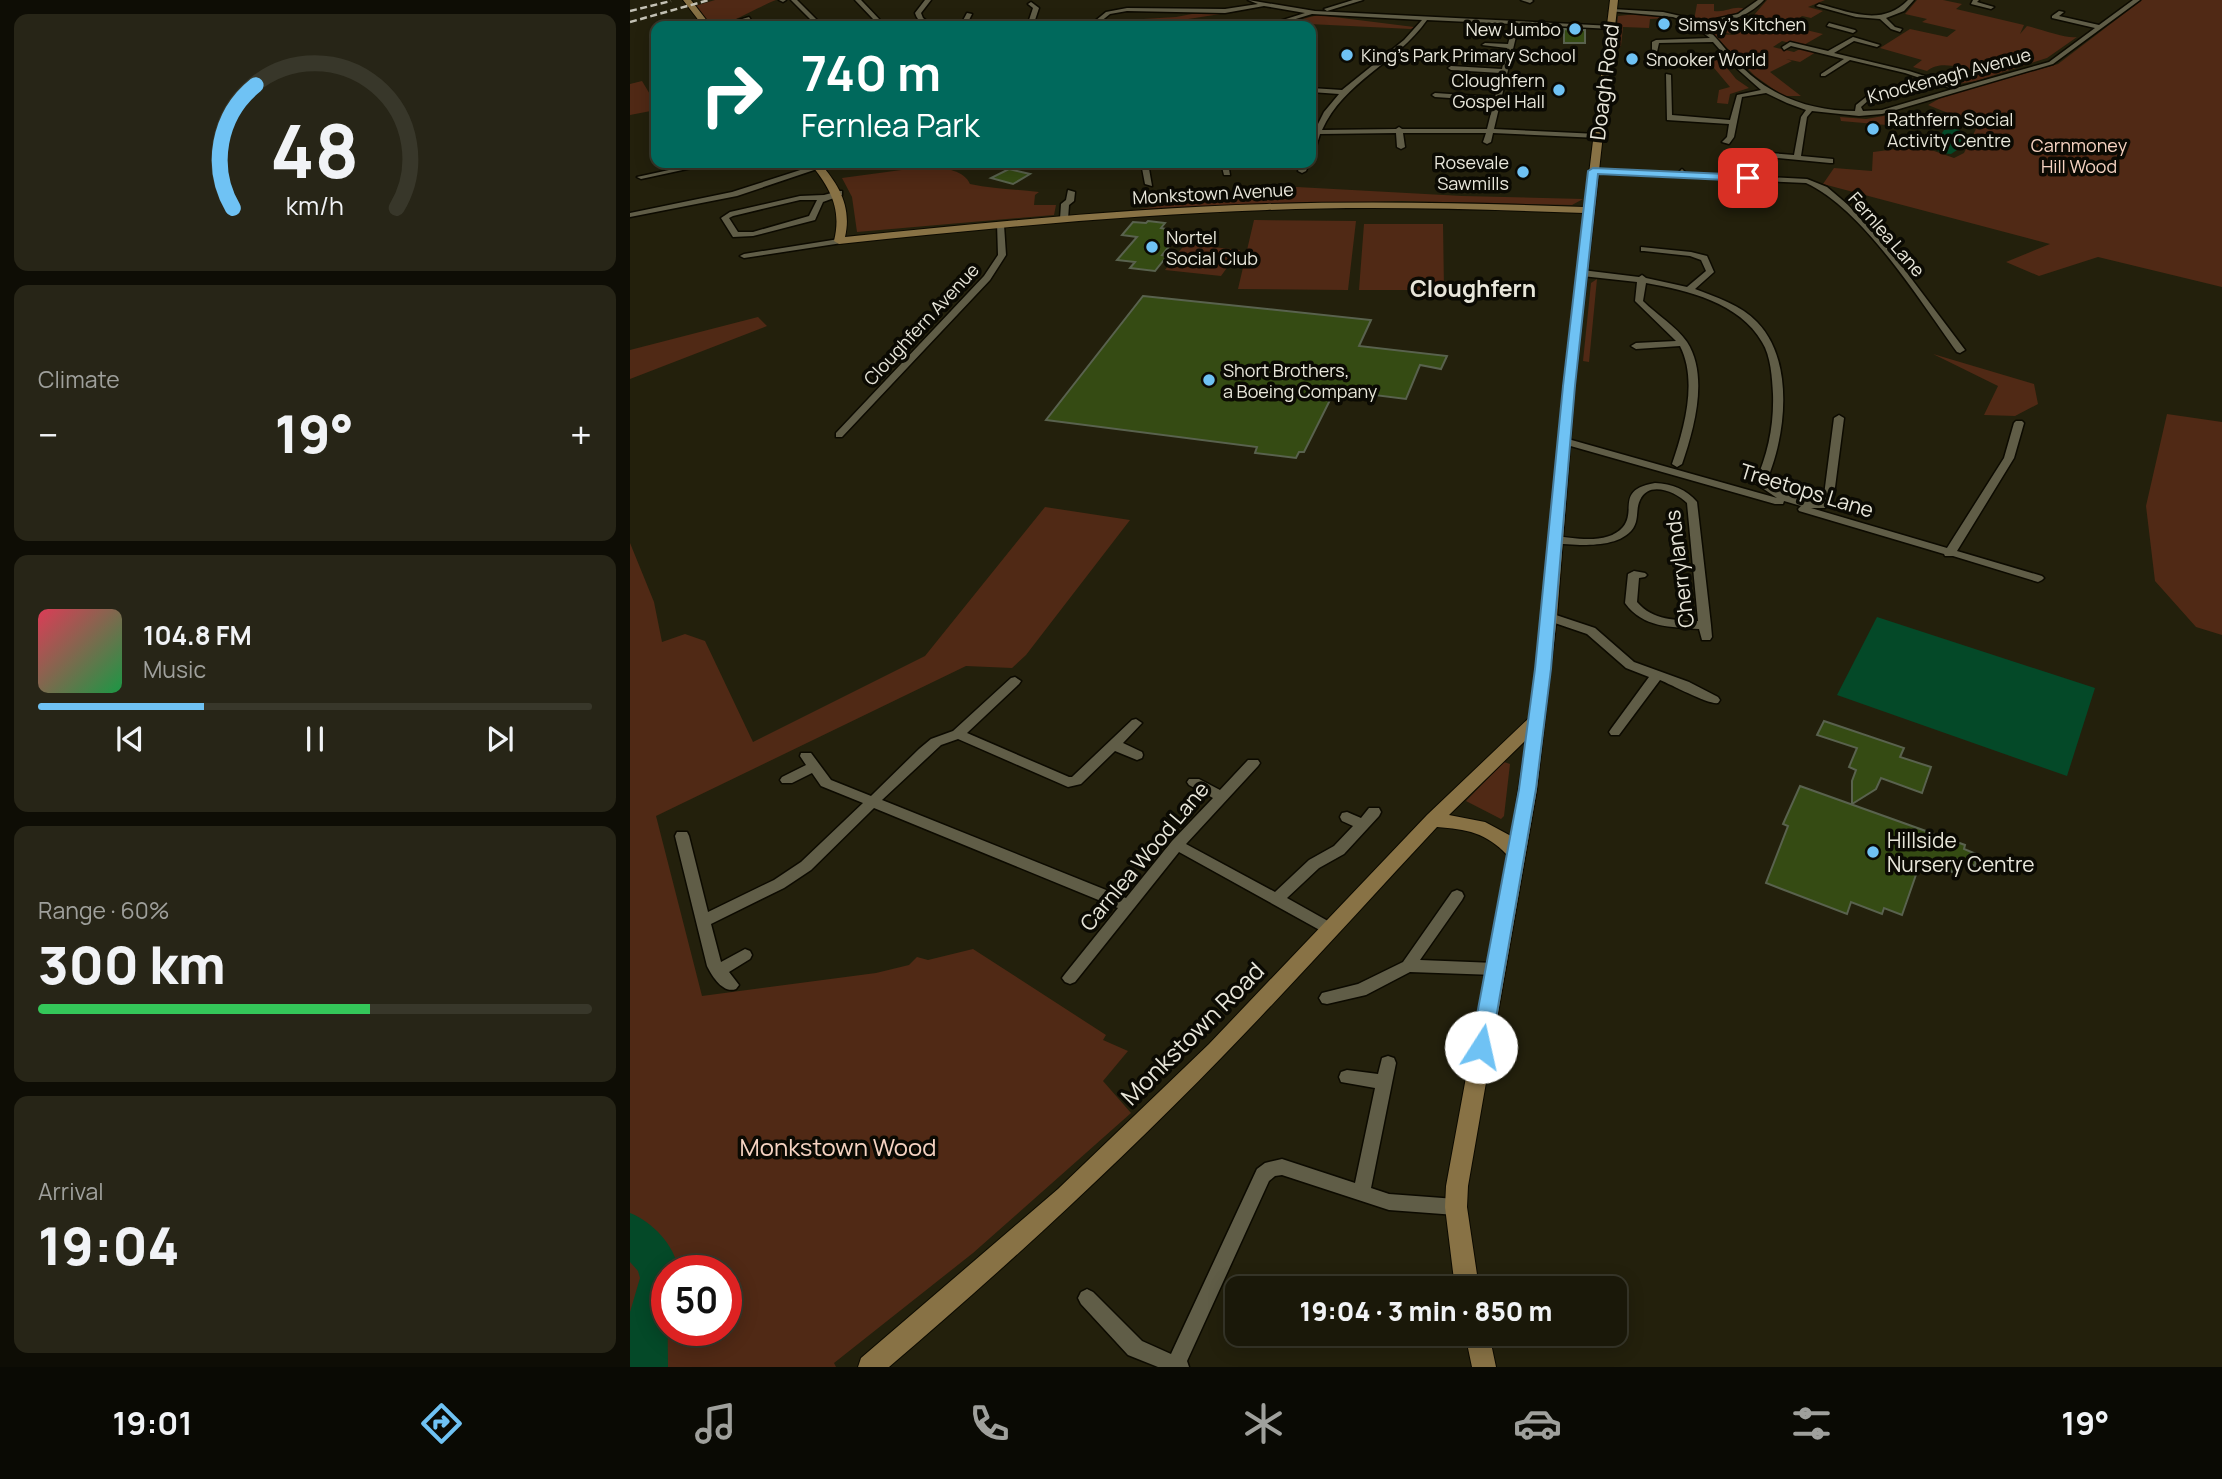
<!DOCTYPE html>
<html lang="en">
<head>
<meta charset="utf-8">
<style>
  body { margin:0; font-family:Manrope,sans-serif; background:#272517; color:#f1f3f6; height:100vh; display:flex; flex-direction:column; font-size:26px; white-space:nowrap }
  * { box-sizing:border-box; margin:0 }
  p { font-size:23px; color:#9fa09c }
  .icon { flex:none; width:38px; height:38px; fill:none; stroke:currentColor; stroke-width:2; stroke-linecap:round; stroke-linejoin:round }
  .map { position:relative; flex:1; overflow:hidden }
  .drawer { display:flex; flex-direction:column; gap:14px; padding:14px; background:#0e0d05; width:630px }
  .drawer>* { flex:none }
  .top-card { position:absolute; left:21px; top:21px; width:665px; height:147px; border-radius:14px; box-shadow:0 4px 18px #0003,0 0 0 2px #38372a; background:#00695c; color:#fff; overflow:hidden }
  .speed { position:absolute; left:21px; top:1255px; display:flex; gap:14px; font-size:35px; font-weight:700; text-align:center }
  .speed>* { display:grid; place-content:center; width:91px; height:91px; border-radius:50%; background:#1a1809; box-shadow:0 4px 18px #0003,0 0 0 2px #38372a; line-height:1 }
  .speed .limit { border:10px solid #d22; background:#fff; color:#111 }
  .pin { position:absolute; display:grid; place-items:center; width:60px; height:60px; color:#fff; margin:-30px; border-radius:14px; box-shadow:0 4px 10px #0006 }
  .me { position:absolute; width:77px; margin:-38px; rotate:10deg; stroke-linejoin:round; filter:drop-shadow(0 0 5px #0008) }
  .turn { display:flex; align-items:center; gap:24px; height:147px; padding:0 35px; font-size:32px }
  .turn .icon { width:91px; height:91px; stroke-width:2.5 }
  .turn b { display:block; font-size:49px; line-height:60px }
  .big { font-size:52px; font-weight:800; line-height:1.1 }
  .drawer .widget { flex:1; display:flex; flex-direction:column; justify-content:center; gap:10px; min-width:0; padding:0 24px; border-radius:14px; background:#272517 }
  .drawer .dial { align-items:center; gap:0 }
  .dial svg { height:182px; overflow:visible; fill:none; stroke:#38372a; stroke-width:7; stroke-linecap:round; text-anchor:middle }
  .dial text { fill:#f1f3f6; stroke:none }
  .song { display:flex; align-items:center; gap:21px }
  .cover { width:84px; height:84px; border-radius:10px; background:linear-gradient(135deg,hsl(350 70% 55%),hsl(140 70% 35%)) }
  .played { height:7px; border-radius:4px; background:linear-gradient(90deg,#6fc2f4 30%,#38372a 30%) }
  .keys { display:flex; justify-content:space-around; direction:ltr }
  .heat { display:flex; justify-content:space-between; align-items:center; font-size:38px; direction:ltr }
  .charge { height:10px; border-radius:5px; background:linear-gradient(90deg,#34c759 60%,#38372a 0) }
  .trip { position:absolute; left:595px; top:1276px; width:402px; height:70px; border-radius:14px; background:#1a1809; box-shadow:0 4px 18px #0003,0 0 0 2px #38372a; font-weight:800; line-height:70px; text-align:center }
  .menu { display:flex; height:112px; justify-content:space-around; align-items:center; background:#0a0a04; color:#9fa09c }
  .menu .icon { width:49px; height:49px }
  .menu .active { color:#6fc2f4 }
  .menu b { font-size:32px; color:#f1f3f6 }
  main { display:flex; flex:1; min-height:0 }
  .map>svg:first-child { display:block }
  .green { fill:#502915; fill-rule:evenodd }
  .water { fill:#044928 }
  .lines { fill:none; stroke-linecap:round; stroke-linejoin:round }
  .river { fill:#044928; fill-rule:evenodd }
  .building { fill:#354b13; stroke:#59624e; stroke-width:2 }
  .street-casing { stroke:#0c0a00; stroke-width:3 }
  .secondary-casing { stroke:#0c0a00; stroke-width:2 }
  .street { fill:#605d47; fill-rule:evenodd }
  .secondary { fill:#887245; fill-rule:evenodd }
  .rail { stroke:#c3c1b4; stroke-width:2.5; stroke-dasharray:7 3.5; stroke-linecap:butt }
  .route { fill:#6fc2f4; stroke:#487e9f; stroke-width:2 }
  .poi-dot { fill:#6fc2f4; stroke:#0b0a03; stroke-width:2.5 }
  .labels { text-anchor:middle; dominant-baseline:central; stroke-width:7; stroke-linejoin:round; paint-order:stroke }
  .far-poi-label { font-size:18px; fill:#e8e6da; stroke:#0b0a03; text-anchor:start }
  .far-street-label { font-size:18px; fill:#e8e6da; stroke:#0b0a03 }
  .far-park-label { font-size:18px; fill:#f6d3c2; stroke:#0b0a03 }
  .street-label { font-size:21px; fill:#e8e6da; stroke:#0b0a03 }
  .poi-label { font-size:21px; fill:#e8e6da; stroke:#0b0a03; text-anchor:start }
  .far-district-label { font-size:23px; font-weight:bold; fill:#e8e6da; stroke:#0b0a03 }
  .near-street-label { font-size:24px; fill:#e8e6da; stroke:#0b0a03 }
  .near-park-label { font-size:24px; fill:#f6d3c2; stroke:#0b0a03 }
</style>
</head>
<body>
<main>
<section class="drawer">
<div class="widget dial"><svg viewBox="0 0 100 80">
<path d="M14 69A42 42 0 1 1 86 69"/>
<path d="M14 69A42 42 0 0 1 24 15" stroke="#6fc2f4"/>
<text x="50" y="56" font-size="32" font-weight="700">48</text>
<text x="50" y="72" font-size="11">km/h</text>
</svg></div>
<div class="widget"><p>Climate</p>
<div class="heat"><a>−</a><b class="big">19°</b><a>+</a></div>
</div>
<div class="widget">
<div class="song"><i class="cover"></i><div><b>104.8 FM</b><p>Music</p></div></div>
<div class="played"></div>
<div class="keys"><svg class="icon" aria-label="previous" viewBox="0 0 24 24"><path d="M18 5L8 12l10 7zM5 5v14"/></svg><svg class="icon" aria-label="pause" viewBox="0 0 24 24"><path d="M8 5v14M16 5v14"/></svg><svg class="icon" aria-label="next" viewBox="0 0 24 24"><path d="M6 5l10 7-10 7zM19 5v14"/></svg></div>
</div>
<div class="widget"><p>Range · 60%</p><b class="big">300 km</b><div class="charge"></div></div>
<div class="widget"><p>Arrival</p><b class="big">19:04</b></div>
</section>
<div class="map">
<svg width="1592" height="1367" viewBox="0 0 1592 1367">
  <rect width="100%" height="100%" fill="#23200c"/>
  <path class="green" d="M85 0H146C127 7 99 26 81 26L62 7Z
    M1137 0H1195L1178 7 1193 11 1181 18 1172 16 1159 26 1193 34 1172 46 1152 41 1143 47 1164 52 1170 49 1186 52 1170 62 1156 59 1162 61 1140 72 1171 96H1153L1125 76 1083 34 1107 35 1086 31 1084 27 1124 15Z
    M1287 0H1313L1332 4 1326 9 1394 25 1390 34 1397 26C1411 29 1436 39 1447 37L1417 58 1346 81 1322 85 1306 78 1313 73 1334 77 1345 71C1329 68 1311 60 1297 71L1283 67 1292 60 1250 48 1280 29 1317 37 1326 30 1292 22 1297 19 1275 14Z
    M1512 0H1592V287L1468 257 1409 276 1376 262 1420 244 1193 184 1204 168 1242 171 1243 152 1290 146 1324 158 1334 153 1348 125 1298 105 1314 96 1428 64Z
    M1067 4H1084V11C1096 13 1104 5 1115 9L1096 18 1068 20H1064Z
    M583 10 597 13 513 26H474L480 21 546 17Z
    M1006 14 1037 18 1020 19 1019 28 993 27 991 46 985 45 988 16Z
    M688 15 784 27 781 29 679 24 680 21 669 20Z
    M1074 56 1089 58 1106 79 1119 88 1100 94 1098 104 1087 103 1089 90 1100 87Z
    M12 81 21 96 26 95V110L0 115V84Z
    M1265 114 1277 115 1279 127 1211 121 1210 117 1236 119Z
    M301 166C316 169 334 170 340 184 363 189 385 189 409 192L405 195 404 205H426L424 215 227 232 222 197 212 178Z
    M667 187 832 196 953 199 942 205 770 201 502 210Z
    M624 220 726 221 718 290 608 289Z
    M734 224H813L814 290H729Z
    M555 244 610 250 591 276 535 270Z
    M967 279 959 362 953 361 961 283Z
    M128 317 137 326 0 379V350Z
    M1303 354 1404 384 1408 404 1385 416 1354 415 1368 386Z
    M1537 414 1592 422V635L1566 627 1525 581 1516 506Z
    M415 507 500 520 396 655 382 668 336 666 26 816 72 996 246 973 279 965 287 957 298 960 343 949 476 1035 473 1040 498 1051 473 1081 501 1113 343 1253 204 1363 206 1367H0V543L24 602 32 642 55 634 75 641 123 742 295 656ZM96 1270V1330H37V1270Z
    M874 762 880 764 874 816 871 819 836 801Z"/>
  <path class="water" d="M1328 129 1335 135 1330 148 1321 154 1311 153 1303 147 1314 130Z
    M1247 617 1465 688 1437 776 1207 695Z"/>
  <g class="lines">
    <path class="river" d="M0 1213C23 1222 44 1245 49 1270H37L38 1367H0V1312L10 1278 8 1271 0 1262Z"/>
  </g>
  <path class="building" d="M934 29 955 30V43H934Z
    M379 169 400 174 383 184 361 178Z
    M518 221 535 223 531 228 551 232 532 255 537 256 525 271 500 268 505 262 487 260 507 237 492 235 503 222 516 223Z
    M513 296 741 320 729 346 817 356 811 369 790 365 776 399 705 390 674 452H669L666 458 625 453 627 447 416 420Z
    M1194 721 1274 748 1270 757 1301 767 1292 793 1251 778 1246 789 1222 804V781L1226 770 1219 767 1227 748 1187 735Z
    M1170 786 1335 845 1334 849 1346 854 1345 866 1326 859 1322 872 1300 864 1297 872 1288 869 1272 915 1254 908 1252 914 1221 902 1217 914 1136 883 1158 826 1153 824Z"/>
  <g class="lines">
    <defs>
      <path id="street" d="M149 0H156L153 2Z
        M161 0H167L193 26H187Z
        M225 0H231L250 20V22L221 26 244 20Z
        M295 0H301L291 13 293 18 303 26C294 26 288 22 285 13Z
        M618 0 685 11 983 26 981 29 889 24 864 129 968 134 972 136 968 138 863 133 861 142 857 144 853 142 856 133H773L775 147 771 149 767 147 766 133 690 134 685 150 681 152V141L683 134H681V130H685L694 112 709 94 681 92V88L712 90 774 40 792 20 682 14 643 26H634L675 13 634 6 595 13 497 11 480 14 465 26H459L476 12 497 8 595 9 628 4ZM797 20 883 24 878 44 855 43 852 45 877 48 872 69 821 66 818 68 821 70 871 73 865 97 805 93 802 95 805 97 864 101 857 129H772L769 127 766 129 692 130C714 81 767 63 797 20Z
        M723 0H733L697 11 694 9Z
        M891 0H902L903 1 900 3Z
        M1128 0H1134C1117 18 1096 22 1073 26 1088 37 1097 53 1111 66 1142 97 1181 111 1225 111L1226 105 1236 97H1240V99L1231 107 1233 111 1252 110 1323 89 1275 73 1220 60 1195 76H1191V74L1214 59 1161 46 1154 50 1152 47 1160 42 1198 51 1223 37 1250 45 1247 47 1224 41 1204 53 1279 71 1330 87 1419 62 1465 28 1422 18V16L1429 11 1434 12 1429 16 1469 25 1503 0H1510L1423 64 1252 114 1229 116 1182 111 1177 117 1171 156 1203 159V163H1200L1137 157 1136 155 1140 153 1164 155 1171 117 1176 110 1157 103 1136 93 1112 97 1104 137 1099 144 1092 142 1097 137 1099 124 1037 120 1036 74 1041 75 1042 115 1100 120 1107 95 1131 90 1104 66 1083 42 1029 43 1027 52 1022 53V42L1026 40 1080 38 1060 23 1043 17 979 11 982 9 1033 12 1055 17 1068 23 1108 14Z
        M1278 0H1284L1274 11 1256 18 1265 27 1272 29 1270 32 1261 29 1250 19 1226 17 1186 6 1189 4C1220 12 1252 27 1278 0Z
        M1343 0H1349L1347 2 1364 7 1361 9 1341 4Z
        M401 2 409 8 403 26H397L403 8 398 4Z
        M337 13 342 14 336 26H330Z
        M119 17 121 20 105 24 102 22Z
        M1199 23 1225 30 1226 31 1223 33 1197 26Z
        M71 163H85L11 179 7 177Z
        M511 163H518L522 186 515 184Z
        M591 163H598L600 175H594Z
        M672 163H679L676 171 672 173 668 171Z
        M186 165 193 167 107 196 0 217V213L102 192Z
        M960 169 1048 173 1052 169 1056 173 1177 179 1197 187 1217 204 1262 253 1335 350 1330 353 1327 352C1290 301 1233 209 1176 183L963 173H960Z
        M438 190 445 192 444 201 439 205 438 219 434 221 430 219 431 204 436 200Z
        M209 191H212V195L193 202 185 220 123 236 103 237 91 218 100 212 170 196 194 195ZM170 200H187L179 216 123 232H108L99 218 103 216Z
        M367 223 374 225 376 255 360 280 212 437H206V433L354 276 368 255Z
        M209 239H212V243L114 258 110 256 114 254Z
        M1011 247 1061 252 1077 256 1084 272 1065 289C1086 297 1111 305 1127 322 1165 361 1156 437 1136 482L1162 497 1188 503 1194 495 1204 418 1209 415 1214 418 1204 495 1195 508H1181L1317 548 1374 458 1384 423 1386 421H1392L1394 423 1384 458 1327 551 1412 576 1414 578 1412 580 1408 582 1323 556H1315L1314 554 1169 511 1168 509 1171 506 1154 501 1153 504H1145L930 443V439H938L1147 498 1125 483C1138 454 1144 426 1143 394 1142 378 1141 356 1132 342 1110 303 1057 290 1016 283L1013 301C1027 315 1046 326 1057 342 1079 376 1064 429 1052 464L1047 467 1042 464C1054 429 1068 381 1050 346L1006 349 1001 346 1006 343 1046 341 1005 301 1007 282 952 276 948 273 952 270 1009 277 1012 275 1016 278 1057 287 1076 271 1071 260 1060 256 1014 251H1011Z
        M1025 483C1042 484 1056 489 1067 502L1081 625 1082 637 1080 640H1072L1069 629C1041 627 1013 628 995 603L998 574 1004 571 1015 573 1017 575 1015 577 1009 578 1007 602C1023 621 1046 620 1068 621L1057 503C1046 492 1019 480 1010 500 1005 510 1010 521 1001 531 989 544 967 545 950 545 940 544 926 545 919 539L924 536C944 538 978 545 993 527 1007 510 985 490 1025 483Z
        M920 613 965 628 1004 662 1059 682 1088 697 1090 700 1088 703C1079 705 1042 685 1030 680L989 735H981L979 732 981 729 1019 677 996 668 957 634 916 620 914 617Z
        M385 677 391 681 389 684 337 733 439 777H442L502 720 506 719 512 723 493 743 512 752 513 755 512 758 507 760 485 751 451 784 438 787 328 739 311 745 252 800 496 898 542 841 583 798 559 785 557 782 559 779H569L590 790 618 760H628L630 763 628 766 556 844 645 892 679 860 704 846 723 826 712 821 710 817 712 813 717 812 731 818 739 808H749L751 812 749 816 714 854 689 868 657 898 705 925 707 929 705 933 700 935 695 933 549 852 445 982 440 984 435 982 432 978 435 974 488 908 244 808 181 870 154 888 81 924 91 962 115 949 120 951 122 955 120 959 99 972 109 985 106 989C93 994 82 976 77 966L45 836 47 832H57L59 836 78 912 144 880 171 862 233 803 191 786 182 773 162 783H152L150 780 152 777 176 765 170 756 171 753H181L201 780 241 796 289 749 301 739 323 731 381 678Z
        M827 890 832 892 834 896 832 900 790 960 865 963 870 965 872 969 870 973 865 975 780 972 736 995 697 1004 692 1003 689 998 692 993 728 984 773 962 822 892Z
        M758 1056 764 1058 766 1063 741 1188 759 1194 826 1199 832 1201 835 1207 832 1213 826 1215 759 1210 652 1175 645 1176 639 1181 557 1361 559 1367H528L498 1355 451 1304 448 1298 451 1292 457 1289 463 1292 512 1341 541 1354 627 1169 635 1163 652 1159 725 1183 745 1088 711 1082 709 1077 711 1072 717 1070 748 1074 752 1058Z"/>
      <path id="secondary" d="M53 0H61L81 26H73Z
        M980 0H988L945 386 927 617 907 789 838 1186 837 1207 849 1288H825L815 1207 816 1186 877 855C857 833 836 829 807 827 736 903 666 981 593 1056 487 1165 375 1268 259 1367H228L231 1358 428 1189 579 1044 797 815 899 718 913 617 933 386 954 213C848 209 742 206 637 210 494 215 351 229 209 244L204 241C212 208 200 188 180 163H190C209 185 222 207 215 237 355 223 496 208 637 204 743 201 849 203 955 207ZM896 740 881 836 855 822 819 815Z
        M835 1334H859L866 1367H842Z"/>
    </defs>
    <use href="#street" class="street-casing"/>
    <use href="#secondary" class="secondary-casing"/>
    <use href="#street" class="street"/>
    <use href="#secondary" class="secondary"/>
    <path class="rail" d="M0 11 41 1
      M0 22 79 0"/>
  </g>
  <path class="route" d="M963 168 1118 175 1123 178 1118 181 968 174 945 386 921 669 906 789 861 1047 858 1053 851 1056 844 1053 841 1047 889 789 905 669 933 386 958 171Z"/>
  <g class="poi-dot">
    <circle cx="1034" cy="24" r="7"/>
    <circle cx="945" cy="29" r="7"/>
    <circle cx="717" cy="55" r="7"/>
    <circle cx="1002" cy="59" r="7"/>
    <circle cx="929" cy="90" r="7"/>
    <circle cx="1243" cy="129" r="7"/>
    <circle cx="893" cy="172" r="7"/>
    <circle cx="522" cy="247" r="7"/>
    <circle cx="579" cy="380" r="7"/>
    <circle cx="1243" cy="852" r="7"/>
  </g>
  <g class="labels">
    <g class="far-poi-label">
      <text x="1048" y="24">Simsy's Kitchen</text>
      <text x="931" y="29" text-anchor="end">New Jumbo</text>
      <text x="731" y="55">King's Park Primary School</text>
      <text x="1016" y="59">Snooker World</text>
      <text x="915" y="80" text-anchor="end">Cloughfern<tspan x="915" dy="21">Gospel Hall</tspan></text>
      <text x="1257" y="119">Rathfern Social<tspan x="1257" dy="21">Activity Centre</tspan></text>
      <text x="879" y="162" text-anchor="end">Rosevale<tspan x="879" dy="21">Sawmills</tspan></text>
      <text x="536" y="237">Nortel<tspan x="536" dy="21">Social Club</tspan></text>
      <text x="593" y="370">Short Brothers,<tspan x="593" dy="21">a Boeing Company</tspan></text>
    </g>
    <g class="far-street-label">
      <text transform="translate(1319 75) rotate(-15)">Knockenagh Avenue</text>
      <text transform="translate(583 193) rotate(-3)">Monkstown Avenue</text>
      <text transform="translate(1257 234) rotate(49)">Fernlea Lane</text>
      <text transform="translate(291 324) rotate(-47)">Cloughfern Avenue</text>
    </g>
    <g class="far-park-label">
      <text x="1449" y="145">Carnmoney<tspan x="1449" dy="21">Hill Wood</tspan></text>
    </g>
    <g class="street-label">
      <text transform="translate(974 82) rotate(-83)">Doagh Road</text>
      <text transform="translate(1177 490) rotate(17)">Treetops Lane</text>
      <text transform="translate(1049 569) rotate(-97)">Cherrylands</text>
      <text transform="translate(514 856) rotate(-50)">Carnlea Wood Lane</text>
    </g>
    <g class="poi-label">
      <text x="1257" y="840">Hillside<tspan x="1257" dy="24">Nursery Centre</tspan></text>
    </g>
    <g class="far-district-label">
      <text x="843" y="288">Cloughfern</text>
    </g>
    <g class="near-street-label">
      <text transform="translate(562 1033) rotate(-45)">Monkstown Road</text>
    </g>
    <g class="near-park-label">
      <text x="208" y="1146">Monkstown Wood</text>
    </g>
  </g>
</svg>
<div class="speed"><div class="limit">50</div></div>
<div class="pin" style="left:1118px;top:178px;background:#d93025"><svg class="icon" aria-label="arrive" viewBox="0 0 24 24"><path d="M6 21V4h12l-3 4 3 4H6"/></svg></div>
<svg class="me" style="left:851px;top:1047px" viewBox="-20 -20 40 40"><circle r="19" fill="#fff"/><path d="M0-13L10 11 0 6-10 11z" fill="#6fc2f4"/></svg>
<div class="trip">19:04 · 3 min · 850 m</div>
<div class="top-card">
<div class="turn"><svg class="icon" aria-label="right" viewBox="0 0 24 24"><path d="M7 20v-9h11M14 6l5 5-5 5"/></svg><div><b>740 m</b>Fernlea Park</div></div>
</div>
</div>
</main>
<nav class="menu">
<b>19:01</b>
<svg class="icon active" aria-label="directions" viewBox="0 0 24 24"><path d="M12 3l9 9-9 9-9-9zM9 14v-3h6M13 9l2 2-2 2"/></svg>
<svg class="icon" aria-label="music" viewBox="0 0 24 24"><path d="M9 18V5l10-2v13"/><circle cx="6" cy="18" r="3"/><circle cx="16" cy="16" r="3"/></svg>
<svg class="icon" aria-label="phone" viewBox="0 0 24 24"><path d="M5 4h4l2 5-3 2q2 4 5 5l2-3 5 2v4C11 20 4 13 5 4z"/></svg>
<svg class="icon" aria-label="climate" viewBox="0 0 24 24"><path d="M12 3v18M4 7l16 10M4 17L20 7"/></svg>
<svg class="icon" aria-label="car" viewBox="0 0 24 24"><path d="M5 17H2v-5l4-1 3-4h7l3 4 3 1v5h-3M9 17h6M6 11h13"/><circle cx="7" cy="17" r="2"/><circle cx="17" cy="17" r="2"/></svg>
<svg class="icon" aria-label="filters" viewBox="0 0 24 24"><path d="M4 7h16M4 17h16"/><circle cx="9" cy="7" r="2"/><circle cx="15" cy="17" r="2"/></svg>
<b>19°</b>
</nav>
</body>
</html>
